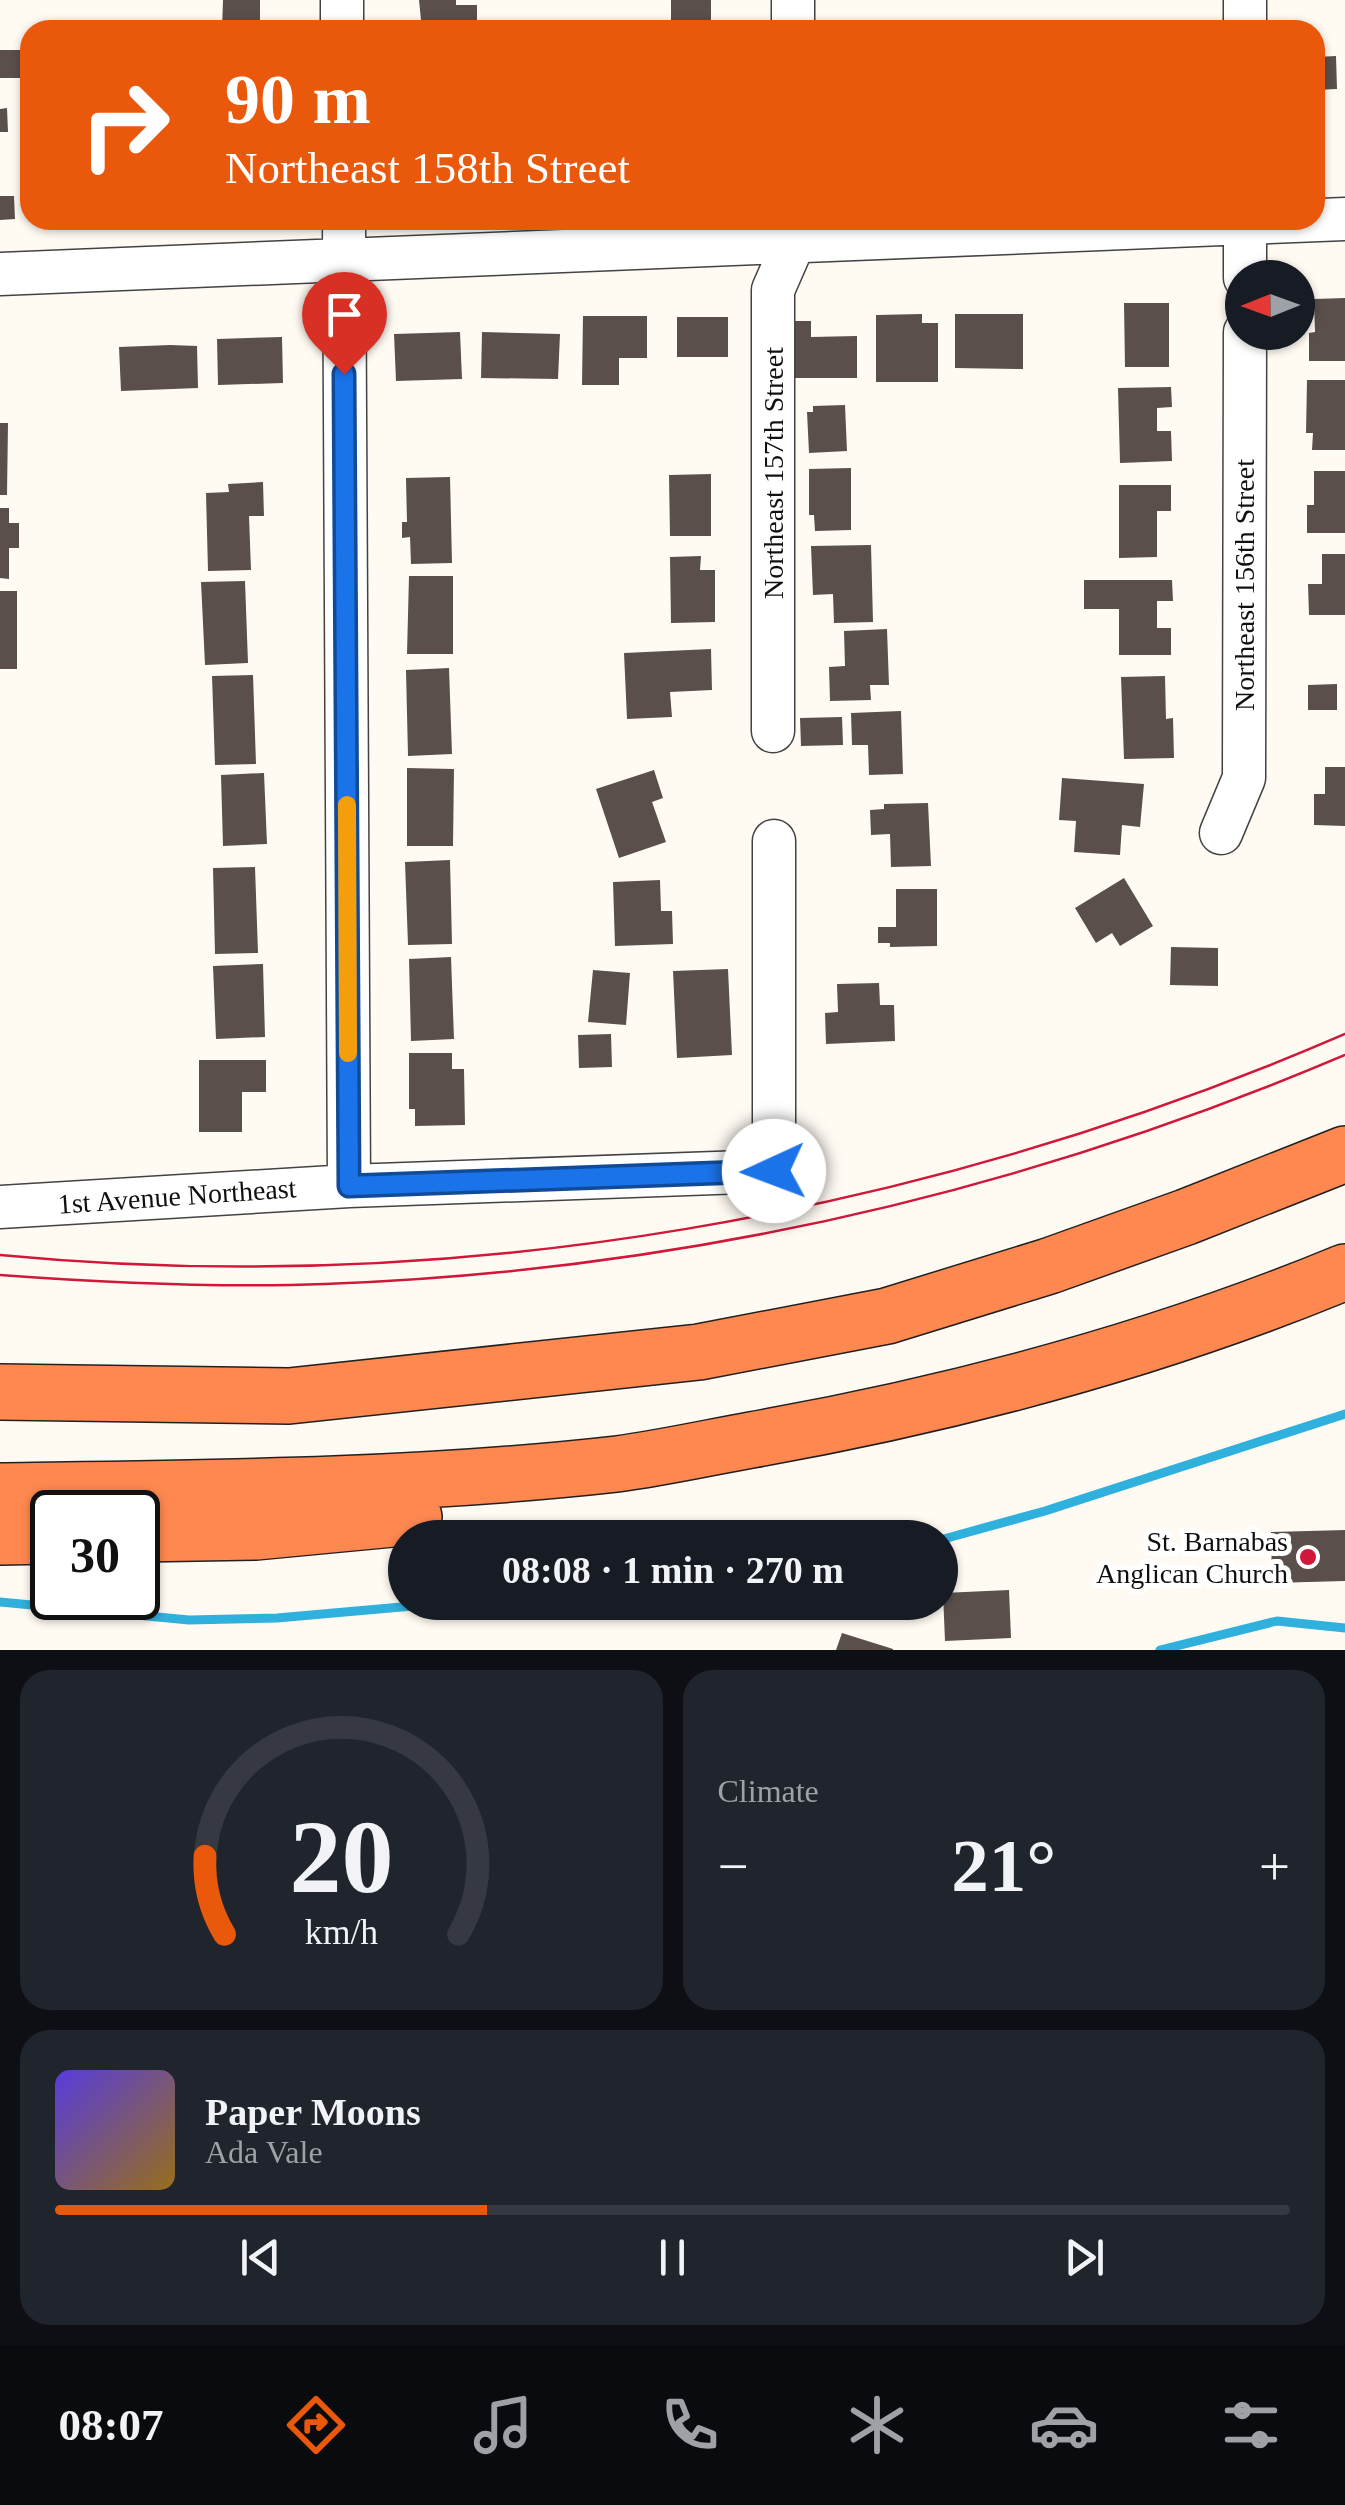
<!DOCTYPE html>
<html lang="en">
<head>
<meta charset="utf-8">
<style>
  body { margin:0; font-family:Georgia,serif; background:#20242c; color:#f1f3f6; height:100vh; display:flex; flex-direction:column; font-size:38px; white-space:nowrap }
  * { box-sizing:border-box; margin:0 }
  p { font-size:32px; color:#9ea1a6 }
  .icon { flex:none; width:55px; height:55px; fill:none; stroke:currentColor; stroke-width:2; stroke-linecap:round; stroke-linejoin:round }
  .map { position:relative; height:1650px; overflow:hidden }
  .side { display:flex; flex-direction:column; gap:20px; padding:20px; background:#0d0f14; flex:1 }
  .side>* { flex:none }
  .top-card { position:absolute; left:20px; top:20px; width:1305px; height:210px; border-radius:30px; box-shadow:0 2px 8px #0004; background:#ea580c; color:#fff; overflow:hidden }
  .needle { width:65px; rotate:269deg }
  .controls { position:absolute; left:1225px; top:260px; display:grid; gap:20px }
  .controls a { display:grid; place-items:center; width:90px; height:90px; border-radius:50%; background:#171b24; box-shadow:0 2px 8px #0004; font-size:50px }
  .speed { position:absolute; left:30px; top:1490px; display:flex; gap:20px; font-size:50px; font-weight:700; text-align:center }
  .speed>* { display:grid; place-content:center; width:130px; height:130px; border-radius:50%; background:#171b24; box-shadow:0 2px 8px #0004; line-height:1 }
  .speed .limit { border:5px solid #111; border-radius:15px; background:#fff; color:#111 }
  .pin { position:absolute; display:grid; place-items:center; width:85px; height:85px; color:#fff; margin:-102px -42px; border-radius:50% 50% 50% 0; rotate:-45deg; box-shadow:0 0 10px #0007 }
  .pin .icon { rotate:45deg }
  .me { position:absolute; width:110px; margin:-55px; rotate:268deg; stroke-linejoin:round; filter:drop-shadow(0 0 8px #0008) }
  .turn { display:flex; align-items:center; gap:35px; height:210px; padding:0 40px; font-size:45px }
  .turn .icon { width:130px; height:130px; stroke-width:2.5 }
  .turn b { display:block; font-size:70px; line-height:85px }
  .big { font-size:75px; font-weight:800; line-height:1.1 }
  .side .card { flex:1; display:flex; flex-direction:column; justify-content:center; gap:15px; min-width:0; padding:0 35px; border-radius:30px; background:#20242c }
  .side .dial { align-items:center; gap:0 }
  .dial svg { height:260px; overflow:visible; fill:none; stroke:#363941; stroke-width:7; stroke-linecap:round; text-anchor:middle }
  .dial text { fill:#f1f3f6; stroke:none }
  .song { display:flex; align-items:center; gap:30px }
  .cover { width:120px; height:120px; border-radius:15px; background:linear-gradient(135deg,hsl(250 70% 55%),hsl(40 70% 35%)) }
  .played { height:10px; border-radius:5px; background:linear-gradient(90deg,#ea580c 35%,#363941 35%) }
  .keys { display:flex; justify-content:space-around; direction:ltr }
  .heat { display:flex; justify-content:space-between; align-items:center; font-size:55px; direction:ltr }
  .side .tiles { flex:1; display:grid; gap:20px; grid-template-columns:1fr 1fr }
  .card:last-child { grid-column:span 2 }
  .trip { position:absolute; left:388px; top:1520px; width:570px; height:100px; border-radius:50px; background:#171b24; box-shadow:0 2px 8px #0004; font-weight:800; line-height:100px; text-align:center }
  .tab-bar { display:flex; height:160px; justify-content:space-around; align-items:center; background:#090b0e; color:#9ea1a6 }
  .tab-bar .icon { width:70px; height:70px }
  .tab-bar .selected { color:#ea580c }
  .tab-bar b { font-size:45px; color:#f1f3f6 }
  .map>svg:first-child { display:block }
  .lines { fill:none; stroke-linecap:round; stroke-linejoin:round }
  .stream { stroke:#30b0dc; stroke-width:9 }
  .building { fill:#5a4f4b }
  .minor-casing { stroke:#434343; stroke-width:45 }
  .highway-casing { stroke:#212121; stroke-width:58 }
  .minor { stroke:#fff; stroke-width:42 }
  .highway { stroke:#ff8851; stroke-width:55 }
  .tram { stroke:#d1173a; stroke-width:2.5 }
  .route-casing { stroke:#114b97; stroke-width:25 }
  .route { stroke:#1a73e8; stroke-width:18 }
  .slow { stroke:#f59e0b; stroke-width:18 }
  .poi-dot { fill:#d1173a; stroke:#fff; stroke-width:4 }
  .labels { text-anchor:middle; dominant-baseline:central; stroke-width:10; stroke-linejoin:round; paint-order:stroke }
  .street-label { font-size:28px; fill:#101010; stroke:#fff }
  .poi-label { font-size:28px; fill:#101010; stroke:#fff; text-anchor:end }
</style>
</head>
<body>
<div class="map">
<svg width="1345" height="1650" viewBox="0 0 1345 1650">
  <rect width="100%" height="100%" fill="#fffbf3"/>
  <g class="lines">
    <path class="stream" d="M940 1540 1045 1511 1345 1414
      M0 1602 189 1620 277 1618 458 1602
      M1160 1650 1277 1621 1345 1628"/>
  </g>
  <path class="building" d="M223 0H260V30H222Z
    M419 0H456V5H477V23L458 24 457 30H422Z
    M671 0H711V30H671Z
    M0 50H30V78H0Z
    M1336 56 1337 89 1315 90V57Z
    M7 108 8 132H0V109Z
    M0 196H14L15 219 0 220Z
    M1345 298V361H1309V333L1315 332 1314 299Z
    M1124 303H1169V367H1125Z
    M922 314V323H938V382H876V315Z
    M955 314H1023V369L955 368Z
    M583 316H647V358H619V385H582Z
    M677 317H728V357H677Z
    M787 321H811V337L857 336V378H787Z
    M460 332 462 379 396 381 394 334Z
    M482 332 560 334 558 379 481 378Z
    M282 337 283 383 218 385 217 339Z
    M170 345 197 346 198 388 121 391 119 347Z
    M1307 380H1345V450H1312L1313 433H1306Z
    M1171 387 1172 407 1157 408V431H1171L1172 461 1120 463 1118 388Z
    M845 405 847 451 809 453 807 412H813V406Z
    M0 423H8L7 495H0Z
    M851 468V530L815 531 814 515H809V469Z
    M1314 471H1345V533H1307V505H1314Z
    M711 474V536H670L669 475Z
    M450 477 452 563 411 564 410 537 402 538V522H407L406 478Z
    M263 482 264 516H249L251 570 208 571 206 493 229 492 228 484Z
    M1119 485H1171V511H1157V557L1119 558Z
    M0 508H9V523H19V548H9V579L0 578Z
    M871 545 873 622 834 623 833 594 813 595 811 546Z
    M1322 554H1345V615H1309L1308 584H1322Z
    M701 556 700 570H715V622L671 623 670 557Z
    M409 576H453V654H407Z
    M1084 580H1172L1173 601H1157V628H1171V655H1119V609H1084Z
    M245 581 248 663 205 665 201 582Z
    M0 591H17V669H0Z
    M887 629 889 685H870L871 700 830 701 829 667 845 666 844 631Z
    M711 649 712 690 670 692 672 717 627 719 624 653Z
    M449 668 452 754 408 756 406 670Z
    M253 675 256 764 215 765 212 676Z
    M1165 676 1166 719 1173 718 1174 758 1124 759 1121 677Z
    M1337 684V710H1308V685Z
    M901 711 903 774 869 775 868 745H852L851 713Z
    M842 717 843 745 801 746 800 718Z
    M1325 767H1345V826L1314 825V794H1325Z
    M407 768 454 769 453 846H407Z
    M654 770 663 798 652 802 666 842 619 858 596 789Z
    M264 773 267 844 223 846 221 775Z
    M1062 778 1144 784 1140 827 1122 825 1120 855 1074 852 1076 821 1059 820Z
    M928 803 931 866 891 867 890 834 871 835 870 810 884 809V804Z
    M450 860 452 944 408 945 405 862Z
    M255 867 258 953 215 954 213 868Z
    M1124 878 1153 926 1120 946 1112 933 1096 943 1075 908Z
    M660 880 661 911H672L673 944 615 946 613 882Z
    M896 889H937V946L890 947V943H878V927H896Z
    M1171 947 1218 948V986L1170 985Z
    M451 957 454 1039 411 1041 409 959Z
    M263 964 265 1037 216 1039 213 966Z
    M728 969 732 1055 677 1058 673 971Z
    M593 970 630 973 626 1025 588 1022Z
    M879 983 880 1005H894L895 1041 826 1044 825 1013 838 1012 837 984Z
    M611 1034 612 1067 579 1068 578 1035Z
    M409 1053H452V1069H464L465 1125 415 1126V1109H409Z
    M199 1060H266V1092H242V1132H199Z
    M1345 1530V1581L1272 1583 1271 1532Z
    M1009 1590 1011 1638 945 1641 943 1593Z
    M842 1633 893 1649V1650H836Z"/>
  <g class="lines">
    <defs>
      <path id="minor" d="M342 0V30
        M793 0V30
        M1245 0V30
        M344 220 349 1186
        M0 274 1345 219
        M1245 278V220
        M773 731V290L794 242V220
        M1221 833 1244 778 1245 332
        M0 1207 349 1186 774 1171V841"/>
      <path id="highway" d="M0 1392 289 1396 699 1352 887 1316 1049 1266 1186 1217 1345 1154
        M0 1491C206 1488 412 1487 617 1464 662 1458 707 1448 751 1440 954 1404 1154 1351 1345 1272
        M138 1534 256 1532 414 1517
        M0 1537 52 1536"/>
    </defs>
    <use href="#minor" class="minor-casing"/>
    <use href="#highway" class="highway-casing"/>
    <use href="#minor" class="minor"/>
    <use href="#highway" class="highway"/>
    <path class="tram" d="M0 1255C456 1299 926 1215 1345 1034
      M0 1275C108 1283 217 1288 325 1284 678 1271 1020 1193 1345 1055"/>
  </g>
  <g class="lines">
    <defs>
      <path id="route" d="M344 374 349 1186 774 1171"/>
    </defs>
    <use href="#route" class="route-casing"/>
    <use href="#route" class="route"/>
    <path class="slow" d="M347 805 348 1053"/>
  </g>
  <circle class="poi-dot" cx="1308" cy="1557" r="10"/>
  <g class="labels">
    <g class="street-label">
      <text transform="translate(773 473) rotate(-90)">Northeast 157th Street</text>
      <text transform="translate(1244 585) rotate(-90)">Northeast 156th Street</text>
      <text transform="translate(177 1196) rotate(-4)">1st Avenue Northeast</text>
    </g>
    <g class="poi-label">
      <text x="1288" y="1541">St. Barnabas<tspan x="1288" dy="32">Anglican Church</tspan></text>
    </g>
  </g>
</svg>
<div class="controls">
<a><svg class="needle" viewBox="-14 -14 28 28"><path d="M0-13l5 13h-10z" fill="#e53935"/><path d="M0 13l5-13h-10z" fill="#9ea1a6"/></svg></a>
</div>
<div class="speed"><div class="limit">30</div></div>
<div class="pin" style="left:344px;top:374px;background:#d93025"><svg class="icon" aria-label="arrive" viewBox="0 0 24 24"><path d="M6 21V4h12l-3 4 3 4H6"/></svg></div>
<svg class="me" style="left:774px;top:1171px" viewBox="-20 -20 40 40"><circle r="19" fill="#fff"/><path d="M0-13L10 11 0 6-10 11z" fill="#1a73e8"/></svg>
<div class="trip">08:08 · 1 min · 270 m</div>
<div class="top-card">
<div class="turn"><svg class="icon" aria-label="right" viewBox="0 0 24 24"><path d="M7 20v-9h11M14 6l5 5-5 5"/></svg><div><b>90 m</b>Northeast 158th Street</div></div>
</div>
</div>
<section class="side">
<div class="tiles">
<div class="card dial"><svg viewBox="0 0 100 80">
<path d="M14 69A42 42 0 1 1 86 69"/>
<path d="M14 69A42 42 0 0 1 8 45" stroke="#ea580c"/>
<text x="50" y="56" font-size="32" font-weight="700">20</text>
<text x="50" y="72" font-size="11">km/h</text>
</svg></div>
<div class="card"><p>Climate</p>
<div class="heat"><a>−</a><b class="big">21°</b><a>+</a></div>
</div>
<div class="card">
<div class="song"><i class="cover"></i><div><b>Paper Moons</b><p>Ada Vale</p></div></div>
<div class="played"></div>
<div class="keys"><svg class="icon" aria-label="previous" viewBox="0 0 24 24"><path d="M18 5L8 12l10 7zM5 5v14"/></svg><svg class="icon" aria-label="pause" viewBox="0 0 24 24"><path d="M8 5v14M16 5v14"/></svg><svg class="icon" aria-label="next" viewBox="0 0 24 24"><path d="M6 5l10 7-10 7zM19 5v14"/></svg></div>
</div>
</div>
</section>
<nav class="tab-bar">
<b>08:07</b>
<svg class="icon selected" aria-label="directions" viewBox="0 0 24 24"><path d="M12 3l9 9-9 9-9-9zM9 14v-3h6M13 9l2 2-2 2"/></svg>
<svg class="icon" aria-label="music" viewBox="0 0 24 24"><path d="M9 18V5l10-2v13"/><circle cx="6" cy="18" r="3"/><circle cx="16" cy="16" r="3"/></svg>
<svg class="icon" aria-label="phone" viewBox="0 0 24 24"><path d="M5 4h4l2 5-3 2q2 4 5 5l2-3 5 2v4C11 20 4 13 5 4z"/></svg>
<svg class="icon" aria-label="climate" viewBox="0 0 24 24"><path d="M12 3v18M4 7l16 10M4 17L20 7"/></svg>
<svg class="icon" aria-label="car" viewBox="0 0 24 24"><path d="M5 17H2v-5l4-1 3-4h7l3 4 3 1v5h-3M9 17h6M6 11h13"/><circle cx="7" cy="17" r="2"/><circle cx="17" cy="17" r="2"/></svg>
<svg class="icon" aria-label="filters" viewBox="0 0 24 24"><path d="M4 7h16M4 17h16"/><circle cx="9" cy="7" r="2"/><circle cx="15" cy="17" r="2"/></svg>
</nav>
</body>
</html>
